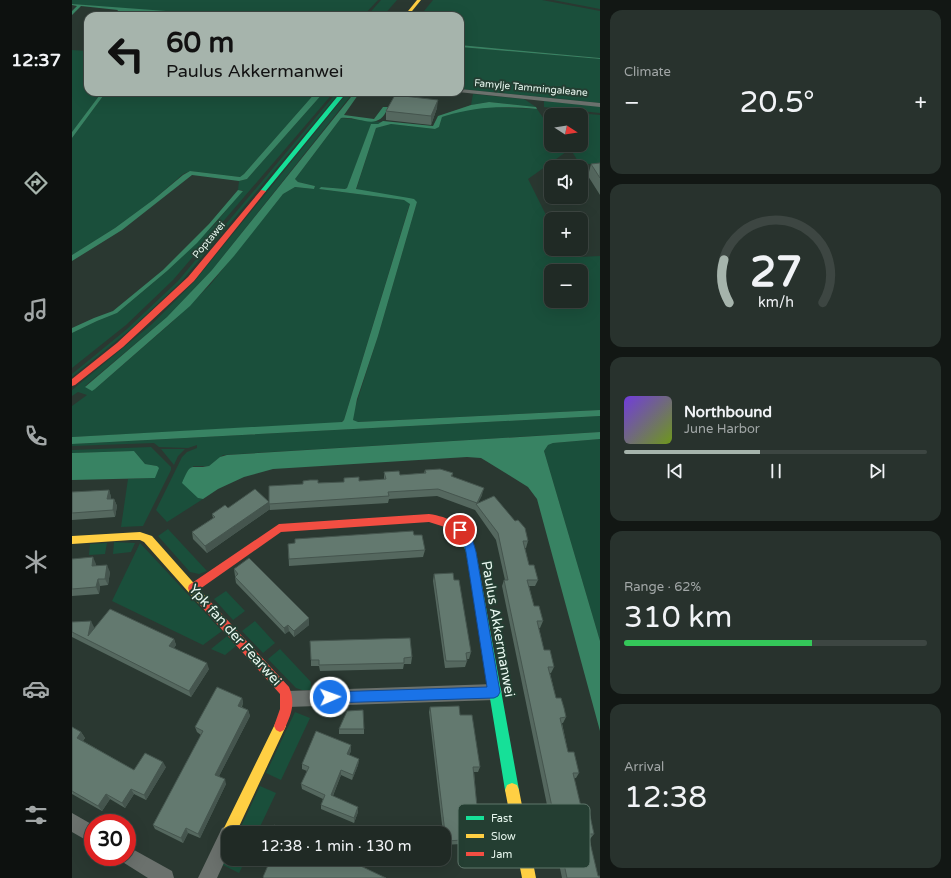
<!DOCTYPE html>
<html lang="en">
<head>
<meta charset="utf-8">
<style>
  body { margin:0; font-family:"Varela Round",sans-serif; background:#28322d; color:#f1f3f6; height:100vh; display:flex; flex-direction:column; font-size:15px; white-space:nowrap }
  * { box-sizing:border-box; margin:0 }
  p { font-size:13px; color:#a2a7a7 }
  .icon { flex:none; width:22px; height:22px; fill:none; stroke:currentColor; stroke-width:2; stroke-linecap:round; stroke-linejoin:round }
  .map { position:relative; flex:1; overflow:hidden }
  .drawer { display:flex; flex-direction:column; gap:10px; padding:10px; background:#121714; width:351px }
  .drawer>* { flex:none }
  .top-card { position:absolute; left:12px; top:12px; width:380px; height:84px; border-radius:12px; box-shadow:0 4px 16px #0002,0 0 0 1px #3d4642; background:#a6b4ac; color:#111; overflow:hidden }
  .needle { width:26px; rotate:102deg }
  .controls { position:absolute; left:472px; top:108px; display:grid; gap:8px }
  .controls a { display:grid; place-items:center; width:44px; height:44px; border-radius:8px; background:#202a25; box-shadow:0 4px 16px #0002,0 0 0 1px #3d4642; font-size:20px }
  .speed { position:absolute; left:12px; top:814px; display:flex; gap:8px; font-size:20px; font-weight:700; text-align:center }
  .speed>* { display:grid; place-content:center; width:52px; height:52px; border-radius:50%; background:#202a25; box-shadow:0 4px 16px #0002,0 0 0 1px #3d4642; line-height:1 }
  .speed .limit { border:6px solid #d22; background:#fff; color:#111 }
  .pin { position:absolute; display:grid; place-items:center; width:34px; height:34px; color:#fff; margin:-17px; border:2px solid #fff; border-radius:50%; box-shadow:0 1px 4px #0007 }
  .me { position:absolute; width:44px; margin:-22px; rotate:88deg; stroke-linejoin:round; filter:drop-shadow(0 0 3px #0008) }
  .turn { display:flex; align-items:center; gap:14px; height:84px; padding:0 16px; font-size:18px }
  .turn .icon { width:52px; height:52px; stroke-width:2.5 }
  .turn b { display:block; font-size:28px; line-height:34px }
  .big { font-size:30px; font-weight:600; line-height:1.1 }
  .drawer .widget { flex:1; display:flex; flex-direction:column; justify-content:center; gap:6px; min-width:0; padding:0 14px; border-radius:12px; background:#28322d }
  .drawer .dial { align-items:center; gap:0 }
  .dial svg { height:104px; overflow:visible; fill:none; stroke:#3d4642; stroke-width:7; stroke-linecap:round; text-anchor:middle }
  .dial text { fill:#f1f3f6; stroke:none }
  .song { display:flex; align-items:center; gap:12px }
  .cover { width:48px; height:48px; border-radius:6px; background:linear-gradient(135deg,hsl(260 70% 55%),hsl(80 70% 35%)) }
  .played { height:4px; border-radius:2px; background:linear-gradient(90deg,#a6b4ac 45%,#3d4642 45%) }
  .keys { display:flex; justify-content:space-around; direction:ltr }
  .heat { display:flex; justify-content:space-between; align-items:center; font-size:22px; direction:ltr }
  .charge { height:6px; border-radius:3px; background:linear-gradient(90deg,#34c759 62%,#3d4642 0) }
  .trip { position:absolute; left:149px; top:826px; width:230px; height:40px; border-radius:12px; background:#202a25; box-shadow:0 4px 16px #0002,0 0 0 1px #3d4642; font-weight:600; line-height:40px; text-align:center }
  main { display:flex; flex:1; min-height:0 }
  .tab-bar { display:flex; flex-direction:column; width:72px; justify-content:space-around; align-items:center; background:#0d110f; color:#a2a7a7 }
  .tab-bar .icon { width:28px; height:28px }
  .tab-bar .active { color:#a6b4ac }
  .tab-bar b { font-size:18px; color:#f1f3f6 }
  .map>svg:first-child { display:block }
  .green { fill:#1a4f3b; fill-rule:evenodd }
  .water { fill:#388363 }
  .lines { fill:none; stroke-linecap:round; stroke-linejoin:round }
  .street { fill:#6b716d; fill-rule:evenodd }
  .fast { fill:#16e098; fill-rule:evenodd }
  .slow { fill:#ffcf43; fill-rule:evenodd }
  .jam { fill:#f24e42; fill-rule:evenodd }
  .wall { fill:#55685f }
  .shaded-wall { fill:#45554e }
  .building { fill:#63796f; stroke:#45554e }
  .route { fill:#1a73e8; stroke:#114b97 }
  .labels { text-anchor:middle; dominant-baseline:central; stroke-width:4; stroke-linejoin:round; paint-order:stroke }
  .far-street-label { font-size:10px; fill:#e8f7ef; stroke:#243e32 }
  .near-street-label { font-size:14px; fill:#e8f7ef; stroke:#243e32 }
  .key { fill:#243e32; stroke:#5f766b; stroke-width:1 }
  .key-label { font-size:11px; fill:#e8f7ef }
</style>
</head>
<body>
<main>
<nav class="tab-bar">
<b>12:37</b>
<svg class="icon active" aria-label="directions" viewBox="0 0 24 24"><path d="M12 3l9 9-9 9-9-9zM9 14v-3h6M13 9l2 2-2 2"/></svg>
<svg class="icon" aria-label="music" viewBox="0 0 24 24"><path d="M9 18V5l10-2v13"/><circle cx="6" cy="18" r="3"/><circle cx="16" cy="16" r="3"/></svg>
<svg class="icon" aria-label="phone" viewBox="0 0 24 24"><path d="M5 4h4l2 5-3 2q2 4 5 5l2-3 5 2v4C11 20 4 13 5 4z"/></svg>
<svg class="icon" aria-label="climate" viewBox="0 0 24 24"><path d="M12 3v18M4 7l16 10M4 17L20 7"/></svg>
<svg class="icon" aria-label="car" viewBox="0 0 24 24"><path d="M5 17H2v-5l4-1 3-4h7l3 4 3 1v5h-3M9 17h6M6 11h13"/><circle cx="7" cy="17" r="2"/><circle cx="17" cy="17" r="2"/></svg>
<svg class="icon" aria-label="filters" viewBox="0 0 24 24"><path d="M4 7h16M4 17h16"/><circle cx="9" cy="7" r="2"/><circle cx="15" cy="17" r="2"/></svg>
</nav>
<div class="map">
<svg width="528" height="878" viewBox="0 0 528 878">
  <rect width="100%" height="100%" fill="#2a3831"/>
  <path class="green" d="M0 0H306L291 16H90L93 12 0 4Z
    M309 0H325L311 16H295Z
    M361 0H470L528 11V58L388 45V16H348Z
    M481 0H528V9Z
    M388 47 528 59V103L388 89Z
    M0 50 16 51V92H30L0 132Z
    M34 92H244L172 174 168 177 118 171 111 174 81 200 43 228 0 255V138Z
    M252 92H262L101 280 54 325 0 368V333L25 321 45 313 95 271 142 225 171 190H166L167 181 175 179Z
    M265 92H268L109 282 58 330 0 377V374L55 329 106 281Z
    M276 92H284L280 94 140 270 95 317 13 386 23 389 99 323 138 285 211 194 223 187 242 189 243 186 226 182 223 179 269 118 310 122 306 124 299 125 275 188 273 189 249 187 247 189 332 200 338 203 272 420 268 423 0 437V406L15 395 6 392 0 396V390L80 324 122 282Z
    M401 94 452 99 464 107 417 102 399 105Z
    M472 101 528 106V113L472 107Z
    M422 107 465 109 479 129V145H489L494 152 456 179 479 225V249H498L508 257 528 256V410L285 422 281 420V414L306 336 345 202 284 190 304 128 319 124 363 129 367 127 370 117 373 116 395 109ZM479 271H509V301H479Z
    M474 110 528 115V165L507 163 496 145H509V115H479V119Z
    M528 416V432L151 455 137 466H121L126 498 131 499 95 522 84 510 110 457 115 452 125 448V445L116 448 87 447 82 443 0 446V444Z
    M528 439V641L472 451 476 445 481 443Z
    M79 447 99 467V470L71 526 49 527 56 479 83 478 85 466 73 464 62 451 0 453V450Z
    M89 449H113L106 456 102 465Z
    M96 529 135 571 127 574 118 572 86 536Z
    M42 542 63 543 59 552 41 554Z
    M35 543 33 554 17 555 18 544Z
    M68 543 150 631 131 645 40 601Z
    M154 591 173 611 161 620 142 599Z
    M183 621 203 643 191 653 170 631Z
    M155 636 164 646 153 655 139 649Z
    M208 649 239 682V690H230L224 688 196 659Z
    M223 712 238 718 209 780 194 773Z
    M188 786 204 793 185 833H166Z
    M156 855V859H174L167 873 151 865Z"/>
  <path class="water" d="M0 4 94 11 90 16H84L85 13 58 11 52 16H42L46 10 9 6 0 15V11L5 6 0 5Z
    M388 45 528 58V59L388 47Z
    M30 92H34L0 138V132Z
    M244 92H252L175 179 167 181 120 175 50 230 0 261V255L43 228 81 200 111 175 118 171 168 177 172 174Z
    M283 92 286 93V95L272 115 302 119 311 107H316C307 133 288 116 269 118L223 179 226 182 243 186 242 189 223 187 211 194 162 256 118 306 23 389 20 391 13 387 95 317 140 270Z
    M417 102 464 107 465 109C431 106 406 106 373 116L370 117 367 127 363 129 319 124 304 128 284 189 337 198 342 199 345 202 306 336 285 399 281 420 286 422 528 410V416L0 444V437L270 422 272 420 338 204 332 200 247 189 249 187 273 189 275 188 299 124H306L311 121 361 126 366 116 399 105Z
    M166 190 171 191 125 243 95 271 45 313 25 321 0 333V328L22 318 41 311 91 270 137 224Z
    M528 432V439L481 443 476 445 472 451 528 641V731L465 499 456 487 414 461 409 458 395 457 201 469 172 477 146 489 131 499 126 498 110 483C120 460 117 470 137 466L148 457 155 455Z
    M62 451 73 464 85 466 87 468 83 478 0 480V453Z"/>
  <g class="lines">
    <path class="street" d="M388 89 528 103V107L386 92H388Z
      M422 684 428 687 430 692 428 697 422 700 216 707 210 704 208 699 210 694 216 691Z
      M0 813 21 825V844L0 832Z
      M156 825 162 828 165 833H156V854L145 878H126L150 828Z
      M55 846 100 871 102 878H76L49 861 47 857H55Z"/>
    <path class="fast" d="M269 92H275L193 192H189V190Z
      M395 538 399 539 404 552 447 790 445 795 440 797 435 795 433 790 394 552 390 542 391 539Z"/>
    <path class="slow" d="M345 0H349L336 16H332Z
      M68 532 80 536 135 598 136 601 135 604 131 606 127 604 72 542 68 540H59L0 544V536Z
      M208 720 212 722 214 726 164 833H156V839L152 838 150 833 152 828 204 722Z
      M440 783 445 785 447 790 464 878H450L433 790 435 785Z"/>
    <path class="jam" d="M189 190 194 191 122 281 51 347 3 385 0 386V379L45 343 116 277Z
      M357 514C377 517 391 524 400 542L399 545 395 546 391 545 385 535 376 528 357 522 209 532 125 591 121 593 117 591 116 588 117 585 207 524Z
      M131 596 135 598 217 687C224 703 219 715 212 730L208 732 204 730 202 726 208 709V694L127 604 126 601 127 598Z"/>
  </g>
  <path class="wall" d="M365 108 359 125 314 120V111Z
    M528 163V195L516 176 519 164Z
    M353 470 381 473 380 477 410 495 406 503 456 541 454 548H453L457 565 466 580 463 586H457L462 606 471 621 468 628H467L472 650 482 667 479 673H478L484 698 494 717 491 723H490L496 752 507 773 504 778H502L510 811 522 834 518 839H517L526 876 528 878H490L430 586 432 580H433L424 540 403 510 365 496 317 499 316 503 198 510 197 504 246 483 272 482V478L287 481 312 479V472L328 475 352 473Z
    M37 490 39 497V499H42L45 506 43 517 0 520V492Z
    M156 508 198 509 135 553 121 539 120 532 141 518 140 514Z
    M342 535 353 550 351 557 217 566 216 544Z
    M0 559 24 564V566L38 572 36 585 28 586 27 594 0 596Z
    M162 569 237 618V625L222 637 217 631 213 634 164 583 163 577V576Z
    M362 574 399 652 397 659H395V661L393 667 373 668 361 581Z
    M0 622 22 627 21 630 102 639 104 645 102 648 137 669 119 697 0 637Z
    M340 657 339 664H332L331 669 248 671 247 666H239V660Z
    M170 698 171 703 170 707 176 710 178 716 147 776 154 784 128 838 116 833 111 843 83 829 81 825 129 735 125 732 123 727Z
    M358 707 388 715 408 767 406 772H402L405 807 403 811H402L405 829 412 850 410 855H390L389 844 372 845V833H371L357 712Z
    M0 727 9 732 13 738 11 741 62 770 94 767 74 800 62 794 53 808 38 799 30 811 0 794Z
    M267 729H292V734H267Z
    M279 751 277 755 287 759 286 765 280 780 269 775 261 796 286 812 282 823 249 809V805L251 799 230 789 229 784 235 771 230 769V764Z
    M188 859H274L314 878H191L196 866 189 863Z"/>
  <path class="shaded-wall" d="M366 100 365 108 359 125V116Z
    M412 488 410 495 405 505 404 504Z
    M37 490 39 497 38 506 35 499Z
    M42 499 45 506 43 517 41 510Z
    M197 502 198 509 135 553 133 546Z
    M21 557 24 564 23 573 20 566Z
    M35 565 38 572 36 585 33 579Z
    M26 579 28 586 27 594 24 587Z
    M237 618V625L222 637V631Z
    M19 621 22 627 19 642 16 636Z
    M216 625 217 631 213 634 212 628Z
    M102 639 104 645 99 652 97 646Z
    M135 663 137 669 119 697 117 691Z
    M170 698 171 703 167 711 166 706Z
    M176 710 178 716 145 780 143 775Z
    M9 732 13 738 9 743 5 738Z
    M279 745V751L275 760V754Z
    M287 759 286 765 280 780 281 775Z
    M91 762 94 767 74 800 72 795Z
    M269 770V775L259 800V795Z
    M153 779 154 784 128 838 126 834Z
    M59 789 62 794 53 808 50 803Z
    M34 794 38 799 30 811 26 806Z
    M286 807V812L282 823V818Z
    M114 828 116 833 111 843 109 838Z"/>
  <path class="building" d="M50 13 66 14 65 16H70H48Z
    M323 95 366 100 359 116 314 111Z
    M528 163V178L519 164Z
    M368 469 381 473 379 476 412 488 405 503 366 489 316 492 317 496 197 504V486L231 484V481L238 480H246V483L272 482V478L287 477V481L314 479 312 472 327 471 328 475 354 473 353 470Z
    M183 489 197 502 133 546 120 532 143 517 140 514 153 505 156 508Z
    M37 490 35 499H42L41 510 0 513V492Z
    M422 496 443 521 446 520 453 528 456 541H451L457 565H462L466 580H455L462 606H467L471 621H465L472 650H478L482 667H476L484 698H489L492 708 494 717 488 718 496 752H502L507 773H501L510 811H517L522 834H516L526 876H528V878H495L432 580H436L426 533 404 504Z
    M341 531 342 535H350L353 550 217 559 216 544 223 543V539Z
    M21 557 20 566 35 565 33 579H26L24 587 0 589V559Z
    M177 558 237 618 222 631 216 625 212 628 163 577 166 574 162 569Z
    M381 573 382 580H387L399 652 394 653 395 661H374L362 574Z
    M38 609 102 639 97 646 135 663 117 691 0 632V622L19 621 16 636Z
    M338 638 340 657 332 658V663L247 665V660H239L238 641Z
    M145 687 170 698 166 706 176 710 143 775 153 779 126 834 114 828 109 838 81 825 131 731 123 727Z
    M387 706 388 715H400L408 767H401L405 807H401L405 829H409L412 850 392 851 391 840 374 841 358 707Z
    M291 710 292 729H267L275 711Z
    M0 727 9 732 5 738 62 770 73 753 91 762 72 795 59 789 50 803 34 794 26 806 0 791Z
    M244 731 279 745 275 754 287 759 281 775 269 770 259 795 286 807 282 818 249 805 253 795 229 784 237 767 230 764Z
    M202 825 219 833H199Z
    M189 859H274L314 878H192L191 877 197 863Z"/>
  <path class="route" d="M388 526C398 529 402 544 404 552L428 692 426 696 422 698 258 703 254 702 252 697 254 693 258 692 415 687 394 552 392 544 383 530 385 527Z"/>
  <g class="labels">
    <g class="far-street-label">
      <text transform="translate(459 88) rotate(5)">Famylje Tammingaleane</text>
      <text transform="translate(137 240) rotate(-50)">Poptawei</text>
    </g>
    <g class="near-street-label">
      <text transform="translate(426 629) rotate(80)">Paulus Akkermanwei</text>
      <text transform="translate(163 635) rotate(48)">Ypk fan der Fearwei</text>
    </g>
  </g>
  <rect x="386" y="804" width="132" height="64" rx="6" class="key"/>
  <rect x="394" y="816" width="18" height="4" fill="#16e098"/>
  <rect x="394" y="834" width="18" height="4" fill="#ffcf43"/>
  <rect x="394" y="852" width="18" height="4" fill="#f24e42"/>
  <g class="key-label">
    <text x="419" y="822">Fast</text>
    <text x="419" y="840">Slow</text>
    <text x="419" y="858">Jam</text>
  </g>
</svg>
<div class="controls">
<a><svg class="needle" viewBox="-14 -14 28 28"><path d="M0-13l5 13h-10z" fill="#e53935"/><path d="M0 13l5-13h-10z" fill="#a2a7a7"/></svg></a>
<a><svg class="icon" aria-label="sound" viewBox="0 0 24 24"><path d="M4 9h4l5-4v14l-5-4H4zM17 9q2 3 0 6"/></svg></a>
<a>+</a>
<a>−</a>
</div>
<div class="speed"><div class="limit">30</div></div>
<div class="pin" style="left:388px;top:530px;background:#d93025"><svg class="icon" aria-label="arrive" viewBox="0 0 24 24"><path d="M6 21V4h12l-3 4 3 4H6"/></svg></div>
<svg class="me" style="left:258px;top:697px" viewBox="-20 -20 40 40"><circle r="17" fill="#1a73e8" stroke="#fff" stroke-width="3"/><path d="M0-11L8 9 0 5-8 9z" fill="#fff"/></svg>
<div class="trip">12:38 · 1 min · 130 m</div>
<div class="top-card">
<div class="turn"><svg class="icon" aria-label="left" viewBox="0 0 24 24"><path d="M17 20v-9H6M10 6l-5 5 5 5"/></svg><div><b>60 m</b>Paulus Akkermanwei</div></div>
</div>
</div>
<section class="drawer">
<div class="widget"><p>Climate</p>
<div class="heat"><a>−</a><b class="big">20.5°</b><a>+</a></div>
</div>
<div class="widget dial"><svg viewBox="0 0 100 80">
<path d="M14 69A42 42 0 1 1 86 69"/>
<path d="M14 69A42 42 0 0 1 10 36" stroke="#a6b4ac"/>
<text x="50" y="56" font-size="32" font-weight="700">27</text>
<text x="50" y="72" font-size="11">km/h</text>
</svg></div>
<div class="widget">
<div class="song"><i class="cover"></i><div><b>Northbound</b><p>June Harbor</p></div></div>
<div class="played"></div>
<div class="keys"><svg class="icon" aria-label="previous" viewBox="0 0 24 24"><path d="M18 5L8 12l10 7zM5 5v14"/></svg><svg class="icon" aria-label="pause" viewBox="0 0 24 24"><path d="M8 5v14M16 5v14"/></svg><svg class="icon" aria-label="next" viewBox="0 0 24 24"><path d="M6 5l10 7-10 7zM19 5v14"/></svg></div>
</div>
<div class="widget"><p>Range · 62%</p><b class="big">310 km</b><div class="charge"></div></div>
<div class="widget"><p>Arrival</p><b class="big">12:38</b></div>
</section>
</main>
</body>
</html>
